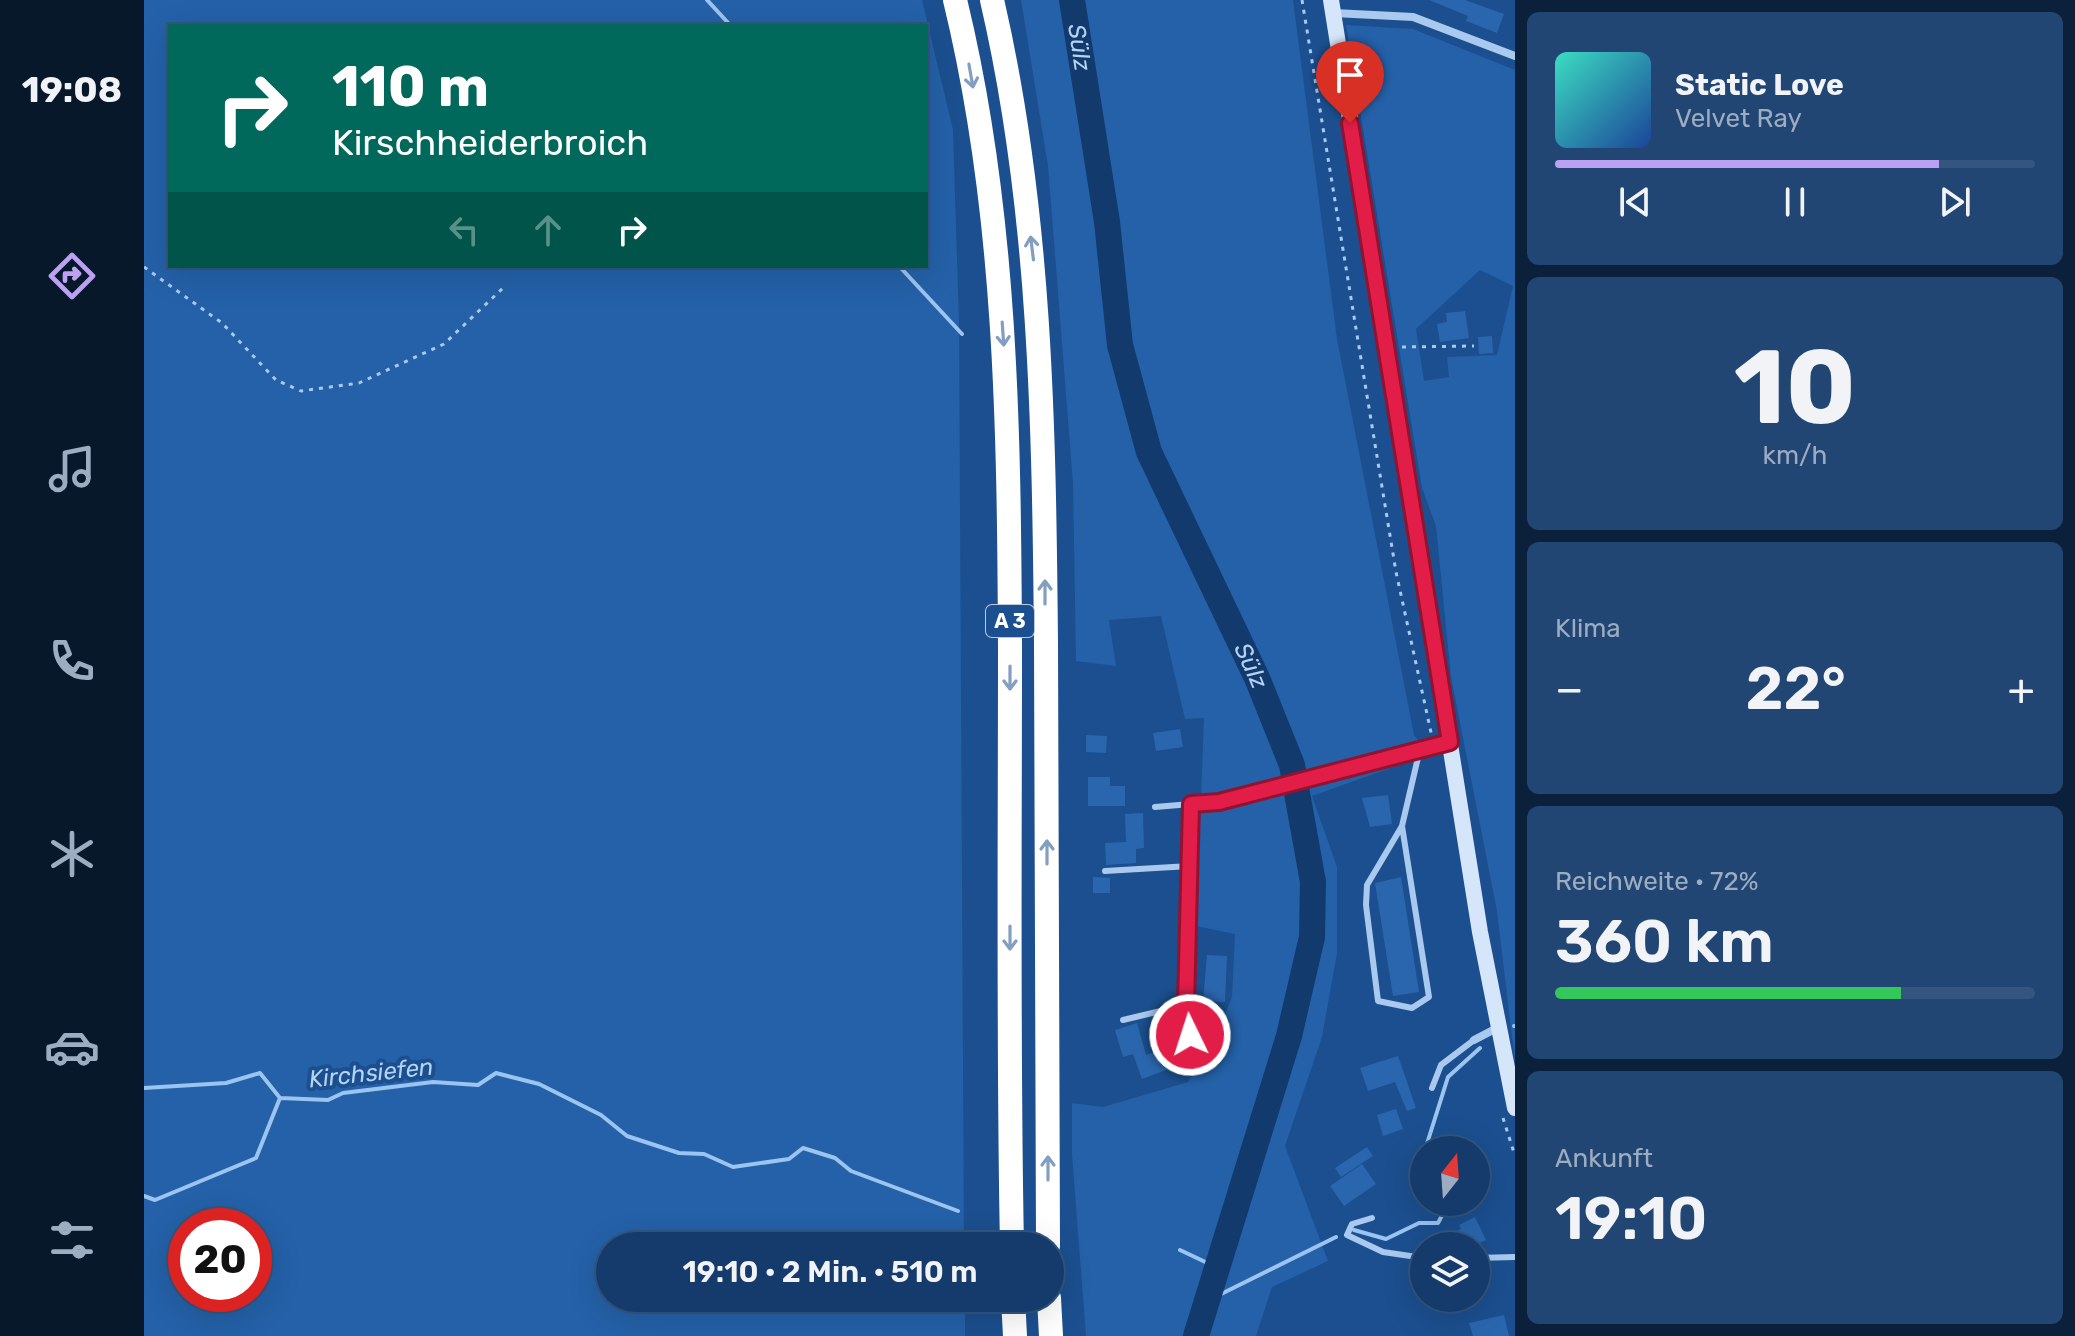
<!DOCTYPE html>
<html lang="de">
<head>
<meta charset="utf-8">
<style>
  body { margin:0; font-family:Rubik,sans-serif; background:#214673; color:#f1f3f6; height:100vh; display:flex; flex-direction:column; font-size:30px; white-space:nowrap }
  * { box-sizing:border-box; margin:0 }
  p { font-size:26px; color:#9dadc1 }
  .icon { flex:none; width:44px; height:44px; fill:none; stroke:currentColor; stroke-width:2; stroke-linecap:round; stroke-linejoin:round }
  .map { position:relative; flex:1; overflow:hidden }
  .side { display:flex; flex-direction:column; gap:12px; padding:12px; background:#0b203b; width:560px }
  .side>* { flex:none }
  .hud { position:absolute; left:24px; top:24px; width:760px; height:244px; border-radius:0px; box-shadow:0 8px 32px #0002,0 0 0 2px #33557e; background:#00695c; color:#fff; overflow:hidden }
  .needle { width:52px; rotate:17deg }
  .buttons { position:absolute; left:1266px; top:1136px; display:grid; gap:16px }
  .buttons a { display:grid; place-items:center; width:80px; height:80px; border-radius:50%; background:#143b6b; box-shadow:0 8px 32px #0002,0 0 0 2px #33557e; font-size:40px }
  .speed { position:absolute; left:24px; top:1208px; display:flex; gap:16px; font-size:40px; font-weight:700; text-align:center }
  .speed>* { display:grid; place-content:center; width:104px; height:104px; border-radius:50%; background:#143b6b; box-shadow:0 8px 32px #0002,0 0 0 2px #33557e; line-height:1 }
  .speed .limit { border:12px solid #d22; background:#fff; color:#111 }
  .pin { position:absolute; display:grid; place-items:center; width:68px; height:68px; color:#fff; margin:-82px -34px; border-radius:50% 50% 50% 0; rotate:-45deg; box-shadow:0 0 8px #0007 }
  .pin .icon { rotate:45deg }
  .me { position:absolute; width:88px; margin:-44px; rotate:356deg; stroke-linejoin:round; filter:drop-shadow(0 0 6px #0008) }
  .turn { display:flex; align-items:center; gap:28px; height:168px; padding:0 32px; font-size:36px }
  .turn .icon { width:104px; height:104px; stroke-width:2.5 }
  .turn b { display:block; font-size:56px; line-height:68px }
  .lanes { display:flex; align-items:center; height:76px; padding:0 32px; background:#0003; justify-content:center; gap:40px; direction:ltr }
  .lanes .off { opacity:.35 }
  .big { font-size:60px; font-weight:600; line-height:1.1 }
  .side .tile { flex:1; display:flex; flex-direction:column; justify-content:center; gap:12px; min-width:0; padding:0 28px; border-radius:12px; background:#214673 }
  .side .dial { align-items:center; gap:0 }
  .dial b { font-size:104px; line-height:1 }
  .song { display:flex; align-items:center; gap:24px }
  .cover { width:96px; height:96px; border-radius:12px; background:linear-gradient(135deg,hsl(170 70% 55%),hsl(220 70% 35%)) }
  .played { height:8px; border-radius:4px; background:linear-gradient(90deg,#bca0f2 80%,#33557e 80%) }
  .keys { display:flex; justify-content:space-around; direction:ltr }
  .heat { display:flex; justify-content:space-between; align-items:center; font-size:44px; direction:ltr }
  .charge { height:12px; border-radius:6px; background:linear-gradient(90deg,#34c759 72%,#33557e 0) }
  .trip { position:absolute; left:452px; top:1232px; width:468px; height:80px; border-radius:40px; background:#143b6b; box-shadow:0 8px 32px #0002,0 0 0 2px #33557e; font-weight:600; line-height:80px; text-align:center }
  main { display:flex; flex:1; min-height:0 }
  .menu { display:flex; flex-direction:column; width:144px; justify-content:space-around; align-items:center; background:#08182b; color:#9dadc1 }
  .menu .icon { width:56px; height:56px }
  .menu .selected { color:#bca0f2 }
  .menu b { font-size:36px; color:#f1f3f6 }
  .map>svg:first-child { display:block }
  .green { fill:#2461a8; fill-rule:evenodd }
  .lines { fill:none; stroke-linecap:round; stroke-linejoin:round }
  .stream { stroke:#9cc4f0; stroke-width:4 }
  .river { stroke:#123a6d; stroke-width:26 }
  .building { fill:#2a66ad }
  .path { stroke:#a9c9ee; stroke-width:3; stroke-dasharray:4 6; stroke-linecap:butt }
  .service { stroke:#a9c9ee; stroke-width:6 }
  .minor { stroke:#a9c9ee; stroke-width:8 }
  .secondary { stroke:#d6e6fa; stroke-width:16 }
  .motorway { stroke:#fff; stroke-width:24 }
  .oneway { stroke:#829ec1 }
  .route-casing { stroke:#92132f; stroke-width:20 }
  .route { stroke:#e11d48; stroke-width:14 }
  .labels { text-anchor:middle; dominant-baseline:central; stroke-width:8; stroke-linejoin:round; paint-order:stroke }
  .shield { fill:#1b4f8f; stroke:#bbcadd; stroke-width:2 }
  .shield-label { font-size:20px; font-weight:bold; fill:#fff }
  .water-label { font-size:24px; font-style:italic; fill:#b5d3f5; stroke:#1b4f8f }
</style>
</head>
<body>
<main>
<nav class="menu">
<b>19:08</b>
<svg class="icon selected" aria-label="directions" viewBox="0 0 24 24"><path d="M12 3l9 9-9 9-9-9zM9 14v-3h6M13 9l2 2-2 2"/></svg>
<svg class="icon" aria-label="music" viewBox="0 0 24 24"><path d="M9 18V5l10-2v13"/><circle cx="6" cy="18" r="3"/><circle cx="16" cy="16" r="3"/></svg>
<svg class="icon" aria-label="phone" viewBox="0 0 24 24"><path d="M5 4h4l2 5-3 2q2 4 5 5l2-3 5 2v4C11 20 4 13 5 4z"/></svg>
<svg class="icon" aria-label="climate" viewBox="0 0 24 24"><path d="M12 3v18M4 7l16 10M4 17L20 7"/></svg>
<svg class="icon" aria-label="car" viewBox="0 0 24 24"><path d="M5 17H2v-5l4-1 3-4h7l3 4 3 1v5h-3M9 17h6M6 11h13"/><circle cx="7" cy="17" r="2"/><circle cx="17" cy="17" r="2"/></svg>
<svg class="icon" aria-label="filters" viewBox="0 0 24 24"><path d="M4 7h16M4 17h16"/><circle cx="9" cy="7" r="2"/><circle cx="15" cy="17" r="2"/></svg>
</nav>
<div class="map">
<svg width="1371" height="1336" viewBox="0 0 1371 1336">
  <rect width="100%" height="100%" fill="#1b4f8f"/>
  <path class="green" d="M0 0H778L809 130 815 322 820 1246H466V1298H821V1336H0ZM26 26H782V266H26ZM42 1226H110V1294H42Z
    M877 0H1149L1193 339 1270 735 1286 754 1168 796 1193 867V953L1178 1037 1141 1146 1184 1261 1128 1287 1112 1336H942L928 1155V1103L959 1107 1044 1082 1072 1037 1088 997 1091 934 1052 926 1060 718 1041 719 1017 616 965 620 972 666 932 661 929 483 904 166Z
    M1202 25 1269 29 1371 70V1062L1353 911 1307 677 1292 526 1278 488ZM1336 270 1369 286 1353 355 1303 357 1305 377 1280 381 1272 329Z"/>
  <g class="lines">
    <path class="stream" d="M563 0 587 26
      M755 266 818 334
      M1370 1026H1371
      M0 1088 82 1083 116 1073 136 1098 184 1100 199 1093 289 1082 334 1085 352 1073 395 1084 457 1115 483 1136 535 1153 560 1154 589 1167 645 1159 659 1148 691 1158 707 1171 814 1211
      M1281 1150 1304 1077 1336 1048
      M0 1196 11 1200 112 1158 136 1098
      M1210 1230 1242 1239 1275 1223H1294L1302 1208 1299 1202
      M1036 1250 1074 1268
      M1063 1301 1192 1237"/>
    <path class="river" id="s1" d="M928 0 963 222 976 345 1005 452 1113 678 1148 765 1169 882 1168 937 1145 1036 1052 1336"/>
  </g>
  <path class="building" d="M1285 0H1321L1360 14 1353 33 1322 21 1324 16Z
    M1321 311 1325 338 1296 342 1293 324 1303 322 1302 313Z
    M1348 336 1349 353 1335 354 1334 337Z
    M1036 729 1039 747 1012 751 1009 733Z
    M942 735 963 736 962 753 942 752Z
    M944 777H966V786H981V806H944Z
    M1244 795 1248 824 1226 827 1218 798Z
    M999 813 1000 848 992 849V863L962 865 961 843 982 842 981 814Z
    M949 877 966 878V893H949Z
    M1257 877 1275 992 1249 996 1231 883Z
    M1063 955 1083 956 1081 1002 1059 1001Z
    M993 1023 1002 1055 1028 1045 1036 1065 998 1079 989 1054 979 1057 971 1030Z
    M1254 1056 1272 1108 1263 1111 1251 1082 1224 1091 1216 1068Z
    M1252 1109 1259 1129 1239 1136 1233 1115Z
    M1223 1147 1229 1156 1197 1177 1191 1168Z
    M1218 1164 1232 1184 1200 1206 1186 1186Z
    M1331 1217 1342 1240 1329 1246 1323 1241 1310 1246H1274L1317 1229 1315 1225Z
    M1360 1315 1365 1336H1329L1325 1323Z"/>
  <g class="lines">
    <path class="path" d="M1158 0 1252 572 1288 737
      M0 267 78 323 132 380 157 391 215 383 300 344 360 287
      M1258 347 1330 346
      M1359 1118 1371 1156"/>
    <path class="service" d="M1011 807 1047 804
      M1258 826 1285 997 1268 1008 1234 1001 1222 905 1223 885 1258 826 1276 749
      M961 871 1046 866
      M979 1020 1042 1005 1046 1035
      M1288 1088 1297 1065 1330 1040
      M1228 1218 1208 1224 1203 1235 1239 1252 1280 1258
      M1332 1258 1371 1257"/>
    <path class="minor" d="M1190 13 1269 17 1371 56
      M1042 1005 1047 804 1075 802 1306 742
      M1330 1040 1353 1028"/>
    <path class="secondary" d="M1187 0 1336 932 1371 1108"/>
    <path class="motorway" d="M811 0C863 213 865 432 866 649 866 848 864 1047 868 1246
      M848 0C897 211 900 427 902 643 903 844 903 1045 904 1246
      M869 1298 871 1336
      M905 1298 907 1336"/>
  </g>
  <defs><path id="oneway-shaft" d="M-6 0H5M1.5-3L5.5 0L1.5 3" fill="none" stroke-width="1.6" stroke-linecap="round" stroke-linejoin="round" transform="scale(2)"/></defs>
  <g class="oneway">
    <use href="#oneway-shaft" transform="translate(827 76) rotate(80)"/>
    <use href="#oneway-shaft" transform="translate(888 248) rotate(-97)"/>
    <use href="#oneway-shaft" transform="translate(859 334) rotate(86)"/>
    <use href="#oneway-shaft" transform="translate(901 592) rotate(-90)"/>
    <use href="#oneway-shaft" transform="translate(866 678) rotate(90)"/>
    <use href="#oneway-shaft" transform="translate(903 852) rotate(-90)"/>
    <use href="#oneway-shaft" transform="translate(866 938) rotate(90)"/>
    <use href="#oneway-shaft" transform="translate(904 1168) rotate(-90)"/>
  </g>
  <g class="lines">
    <defs>
      <path id="route" d="M1046 1035 1042 1005 1047 804 1075 802 1306 742 1206 123"/>
    </defs>
    <use href="#route" class="route-casing"/>
    <use href="#route" class="route"/>
  </g>
  <g class="labels">
    <rect class="shield" x="842" y="605" width="48" height="32" rx="6"/>
    <g class="shield-label">
      <text x="866" y="621">A 3</text>
    </g>
    <g class="water-label">
      <text stroke="none"><textPath href="#s1" startOffset="48">Sülz</textPath></text>
      <text stroke="none"><textPath href="#s1" startOffset="696">Sülz</textPath></text>
      <text transform="translate(227 1073) rotate(-6)">Kirchsiefen</text>
    </g>
  </g>
</svg>
<div class="buttons">
<a><svg class="needle" viewBox="-14 -14 28 28"><path d="M0-13l5 13h-10z" fill="#e53935"/><path d="M0 13l5-13h-10z" fill="#9dadc1"/></svg></a>
<a><svg class="icon" aria-label="layers" viewBox="0 0 24 24"><path d="M12 4l9 5-9 5-9-5zM3 14l9 5 9-5"/></svg></a>
</div>
<div class="speed"><div class="limit">20</div></div>
<div class="pin" style="left:1206px;top:123px;background:#d93025"><svg class="icon" aria-label="arrive" viewBox="0 0 24 24"><path d="M6 21V4h12l-3 4 3 4H6"/></svg></div>
<svg class="me" style="left:1046px;top:1035px" viewBox="-20 -20 40 40"><circle r="17" fill="#e11d48" stroke="#fff" stroke-width="3"/><path d="M0-11L8 9 0 5-8 9z" fill="#fff"/></svg>
<div class="trip">19:10 · 2 Min. · 510 m</div>
<div class="hud">
<div class="turn"><svg class="icon" aria-label="right" viewBox="0 0 24 24"><path d="M7 20v-9h11M14 6l5 5-5 5"/></svg><div><b>110 m</b>Kirschheiderbroich</div></div>
<div class="lanes"><svg class="icon off" aria-label="left" viewBox="0 0 24 24"><path d="M17 20v-9H6M10 6l-5 5 5 5"/></svg><svg class="icon off" aria-label="ahead" viewBox="0 0 24 24"><path d="M12 20V5M6 11l6-6 6 6"/></svg><svg class="icon" aria-label="right" viewBox="0 0 24 24"><path d="M7 20v-9h11M14 6l5 5-5 5"/></svg></div>
</div>
</div>
<section class="side">
<div class="tile">
<div class="song"><i class="cover"></i><div><b>Static Love</b><p>Velvet Ray</p></div></div>
<div class="played"></div>
<div class="keys"><svg class="icon" aria-label="previous" viewBox="0 0 24 24"><path d="M18 5L8 12l10 7zM5 5v14"/></svg><svg class="icon" aria-label="pause" viewBox="0 0 24 24"><path d="M8 5v14M16 5v14"/></svg><svg class="icon" aria-label="next" viewBox="0 0 24 24"><path d="M6 5l10 7-10 7zM19 5v14"/></svg></div>
</div>
<div class="tile dial"><b>10</b><p>km/h</p></div>
<div class="tile"><p>Klima</p>
<div class="heat"><a>−</a><b class="big">22°</b><a>+</a></div>
</div>
<div class="tile"><p>Reichweite · 72%</p><b class="big">360 km</b><div class="charge"></div></div>
<div class="tile"><p>Ankunft</p><b class="big">19:10</b></div>
</section>
</main>
</body>
</html>
